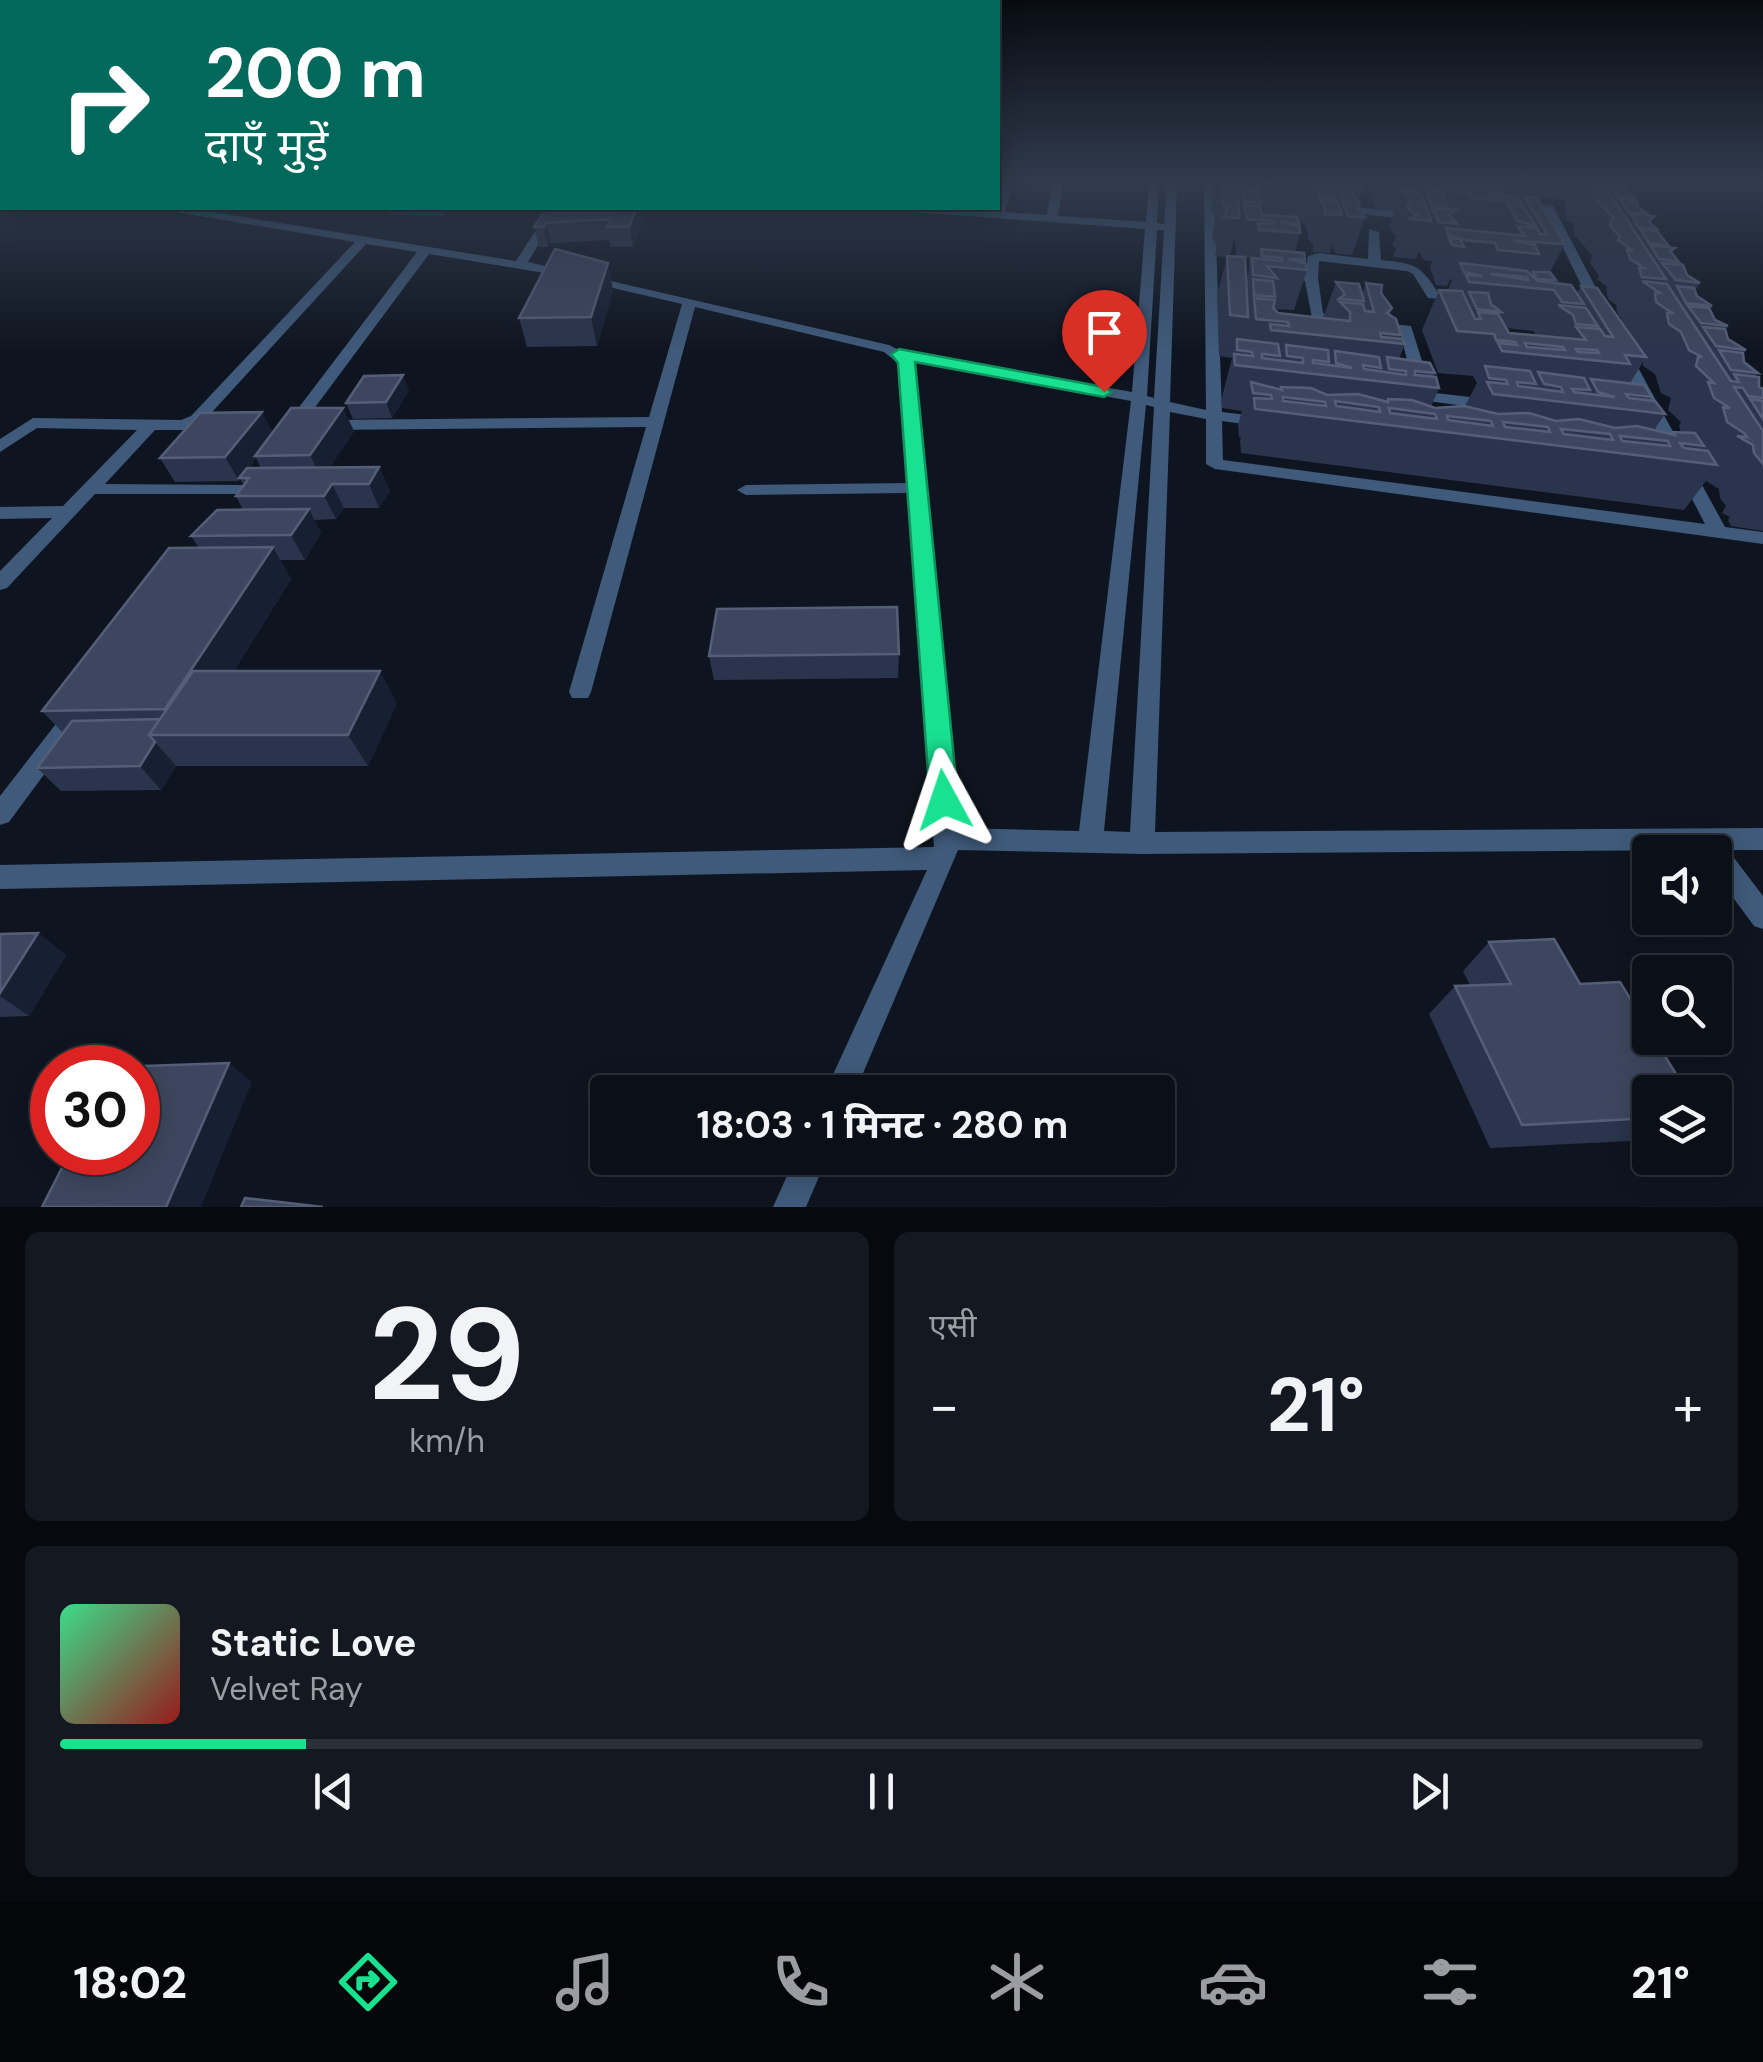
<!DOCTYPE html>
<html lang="hi">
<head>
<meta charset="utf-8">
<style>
  body { margin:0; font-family:"DM Sans","Noto Sans Devanagari",sans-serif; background:#141921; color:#f1f3f6; height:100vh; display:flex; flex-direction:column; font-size:38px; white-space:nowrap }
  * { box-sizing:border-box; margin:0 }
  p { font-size:32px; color:#9a9da2 }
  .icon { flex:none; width:55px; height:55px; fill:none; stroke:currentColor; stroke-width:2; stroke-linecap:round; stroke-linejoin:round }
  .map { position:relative; height:1207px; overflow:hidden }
  .panel { display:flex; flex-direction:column; gap:25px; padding:25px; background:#06090d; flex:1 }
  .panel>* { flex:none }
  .top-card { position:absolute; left:0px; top:0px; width:1000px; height:210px; box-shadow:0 5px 25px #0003,0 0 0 2px #2b3037; background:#00695c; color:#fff; overflow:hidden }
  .buttons { position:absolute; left:1632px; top:835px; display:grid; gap:20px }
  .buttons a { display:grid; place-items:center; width:100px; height:100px; border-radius:10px; background:#0b1018; box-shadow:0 5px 25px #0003,0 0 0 2px #2b3037; font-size:50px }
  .speed { position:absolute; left:30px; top:1045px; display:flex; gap:20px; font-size:50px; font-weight:700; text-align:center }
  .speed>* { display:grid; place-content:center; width:130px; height:130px; border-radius:50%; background:#0b1018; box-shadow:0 5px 25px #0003,0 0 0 2px #2b3037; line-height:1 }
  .speed .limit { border:15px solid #d22; background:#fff; color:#111 }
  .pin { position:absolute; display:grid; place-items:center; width:85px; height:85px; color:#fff; margin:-102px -42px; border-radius:50% 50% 50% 0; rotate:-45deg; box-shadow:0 0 10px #0007 }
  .pin .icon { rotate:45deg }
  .me { position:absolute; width:110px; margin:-55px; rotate:355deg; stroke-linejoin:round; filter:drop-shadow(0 0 8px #0008) }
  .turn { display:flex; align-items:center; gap:35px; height:210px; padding:0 40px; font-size:45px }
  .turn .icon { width:130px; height:130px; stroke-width:2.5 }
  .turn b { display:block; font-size:70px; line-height:85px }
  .big { font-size:75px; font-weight:700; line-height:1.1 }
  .panel .widget { flex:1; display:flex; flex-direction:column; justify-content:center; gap:15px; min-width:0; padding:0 35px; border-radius:15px; background:#141921 }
  .panel .dial { align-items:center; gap:0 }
  .dial b { font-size:130px; line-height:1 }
  .song { display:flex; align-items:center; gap:30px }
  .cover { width:120px; height:120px; border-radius:15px; background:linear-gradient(135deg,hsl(150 70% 55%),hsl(0 70% 35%)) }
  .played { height:10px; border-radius:5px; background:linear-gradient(90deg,#18e190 15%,#2b3037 15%) }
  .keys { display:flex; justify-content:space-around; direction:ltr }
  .heat { display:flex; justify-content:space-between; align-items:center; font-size:55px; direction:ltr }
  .panel .tiles { flex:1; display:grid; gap:25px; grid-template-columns:1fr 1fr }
  .widget:last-child { grid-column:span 2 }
  .trip { position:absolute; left:590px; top:1075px; width:585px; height:100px; border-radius:10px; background:#0b1018; box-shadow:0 5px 25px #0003,0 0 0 2px #2b3037; font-weight:700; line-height:100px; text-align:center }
  .tab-bar { display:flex; height:160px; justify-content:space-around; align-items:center; background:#04060a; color:#9a9da2 }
  .tab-bar .icon { width:70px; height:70px }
  .tab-bar .current { color:#18e190 }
  .tab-bar b { font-size:45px; color:#f1f3f6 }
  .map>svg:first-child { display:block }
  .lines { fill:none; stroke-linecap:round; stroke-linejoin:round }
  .street { fill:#3f5a7a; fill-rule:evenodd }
  .wall { fill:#2a344c; fill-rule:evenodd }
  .shaded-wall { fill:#172033 }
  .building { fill:#3c475f; stroke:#545f77; stroke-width:2.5; fill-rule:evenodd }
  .route { fill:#18e190; stroke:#10925e; stroke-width:2.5 }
</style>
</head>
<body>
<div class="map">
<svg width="1763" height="1207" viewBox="0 0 1763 1207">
  <rect width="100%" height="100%" fill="#0f1520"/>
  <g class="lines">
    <path class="street" d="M1002 182H1013L1005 212 1047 215 1052 182H1063L1058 216 1146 222 1149 182H1159L1157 223 1164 224 1167 182H1177L1170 402 1206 410 1204 182H1214L1222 412 1264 417 1272 422 1264 427 1222 421 1223 460 1705 524 1615 351 1622 347 1629 351 1725 527 1763 532V544L1215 469 1206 464V419L1170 412 1155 832 1763 828V850H1728L1763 896V929L1754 926 1715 873V852L1704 850 1142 854 958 850 855 1092H825L927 870 0 889V865L934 847 908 493 746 495 737 490 746 485 908 483 899 364 884 352 695 307 591 692 588 698H572L569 692 646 427 326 430 318 425 326 420 649 417 682 304 557 275 429 254 296 433H284V427L417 252 366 244 203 422 184 430H155L105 484 245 485 251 486 254 490 251 494H95L7 588 0 590V571L52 518 0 519V507L63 506 137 430 37 428 0 452V439L33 418 181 420 191 416 355 242 170 211 165 208H188L516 261 550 208H560L528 262 889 345 899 350 1132 392 1145 229 899 211 893 208 993 211 998 208ZM1157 230H1164L1154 398 1147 396ZM913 361 1131 401 1079 831 958 828ZM1146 405 1154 407 1130 832 1104 831Z
      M1515 200 1553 206 1606 307 1604 310 1592 307 1545 211 1511 205V201Z
      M1337 206 1417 212 1423 216 1417 220 1333 211V207Z
      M1369 229 1379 232 1381 260C1414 264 1419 263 1437 291L1468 295V301L1428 298 1413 274 1407 271 1319 261 1318 278 1323 313 1352 323 1345 327 1312 318 1305 281 1275 275 1281 271 1305 273 1308 256 1319 253 1368 259Z
      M1374 322 1411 326 1430 386 1427 389H1417L1414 386 1400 333 1369 329V323Z
      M1410 390 1495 400 1503 405 1495 410 1405 398V392Z
      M77 704 85 707 88 713 85 719 9 822 0 825V796L69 707Z
      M795 1158H827L806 1207H773Z"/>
  </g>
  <path class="wall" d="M1622 182 1634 198 1633 200 1638 207 1648 214 1647 216H1654L1650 223 1657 229 1656 231 1668 245 1667 247 1675 248 1672 254 1679 262 1678 264 1687 275 1700 283 1695 290 1697 296 1712 306 1710 309 1715 320 1728 326 1725 330 1728 339 1746 350 1743 354 1744 362 1758 373 1755 377 1759 387 1763 389V531L1731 526 1728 520 1730 517 1722 513 1726 506 1720 498 1719 489 1706 481 1684 510 1241 453 1240 441 1241 437H1239L1238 425 1242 411 1222 408V397L1232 358 1219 356 1217 295 1227 257 1215 256 1217 247 1212 237 1216 216 1211 210 1214 195H1212L1211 183ZM1362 183 1375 184 1371 196 1376 210 1395 211 1389 227 1396 236 1392 246 1396 249 1393 257 1416 259 1419 251 1424 260 1432 261 1430 267 1432 274 1434 275 1433 277 1436 285 1447 286 1450 279 1452 280 1448 290H1439L1422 330 1438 373 1473 376 1477 383 1465 406 1435 408 1431 407 1439 388 1433 377 1435 373 1399 359 1405 344 1400 338 1401 335 1390 314 1392 308 1381 293 1366 283 1362 294 1336 282 1323 318 1278 313 1273 309 1294 310 1307 270 1305 260 1295 252 1300 233 1299 223 1305 224 1308 234 1307 238 1313 244V252L1330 253 1332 245 1336 254 1352 255 1365 217 1358 208ZM1532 197 1567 200 1564 206 1567 210 1565 213 1566 220 1575 224 1573 227 1574 235 1592 255 1590 263 1599 276 1597 279 1607 287 1606 289 1608 299 1617 306 1616 308 1619 317H1622L1620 320 1581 286 1577 293 1554 283 1556 280 1550 272 1565 244ZM1234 239H1235L1236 257 1230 256ZM1245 258H1249V269L1246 282ZM1506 328 1533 331 1536 335 1509 333ZM1643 362V366L1655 374 1661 393 1671 398 1668 410 1681 422 1679 426 1681 432H1673L1671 434 1654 430 1665 414 1649 400 1652 397 1630 383Z
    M388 208H452L445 216 391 215Z
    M546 208H566L567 212H593L592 208H644L646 215 633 247H611L609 240 551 243 548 247H539L534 227Z
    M613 290 597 346 527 347 519 318Z
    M409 390 392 418 353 419 346 403Z
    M354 431 330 467H379L390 491 379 508H344L336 519 314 520 321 533 305 560H280L291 579 234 671 397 703 368 766H176L161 790 61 791 37 768 63 733 42 711 199 548 191 536 243 510 236 496 244 486 240 479 239 481 175 482 160 458 272 433ZM256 458 261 468H249Z
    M899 654 898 678 714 680 709 656Z
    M38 933 66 955 29 1016 0 1017V934Z
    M1489 942 1580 984 1650 1092V1140L1490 1148 1429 1014 1455 986 1470 985 1463 971Z"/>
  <path class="shaded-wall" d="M1363 188 1354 216 1352 192Z
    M443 208H452L445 216Z
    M637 208H644L646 215 633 247 629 227Z
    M546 223 551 243 548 247 544 227Z
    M608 263 613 290 597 346 591 317Z
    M403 375 409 390 392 418 386 402Z
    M343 408 354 431 322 479 310 455Z
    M262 412 274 435 255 456 256 458 239 481 225 457Z
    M379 467 390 491 379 508 369 484Z
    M332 484 344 508 336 519 324 496Z
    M309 509 321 533 305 560 291 535Z
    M273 547 291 579 194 735H186L165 709Z
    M380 671 397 703 368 766 348 735Z
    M155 742 176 766 161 790 140 766Z
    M38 933 66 955 29 1016 0 996V993Z
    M229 1063 252 1082 201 1207H166Z"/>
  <path class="building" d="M1227 182H1237L1239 218 1224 217 1227 210 1221 200 1227 197 1222 188Z
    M1243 182H1255L1257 189 1243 188Z
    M1262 182H1327L1336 200 1320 198 1317 187Z
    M1423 182H1444L1498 187 1502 193 1488 191 1490 194 1517 197 1536 226 1517 221 1506 201 1472 198 1470 193 1425 187Z
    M1502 182H1536L1537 185Z
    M1584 182H1602L1666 279 1642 277 1639 268H1644L1630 259 1627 250 1633 251 1618 240 1620 237 1610 225 1613 217 1593 197 1592 190 1598 189Z
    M1609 182H1622L1634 198 1618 197Z
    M1337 187 1363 188 1352 192 1360 204 1357 207 1365 217 1348 216Z
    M1426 189 1442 193 1447 207 1431 205Z
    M1243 190 1259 191 1256 197 1263 203 1244 202Z
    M1402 190 1420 192 1431 221 1408 219 1418 215 1407 208 1411 199Z
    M1524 197 1537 198 1565 244 1515 241 1535 245 1539 254 1498 250 1495 243 1464 240 1448 235 1446 228 1525 236 1517 226 1537 228 1540 234H1547Z
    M1620 199 1637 201 1638 207 1648 214 1628 212Z
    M1319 200 1337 201 1342 215 1325 214V207Z
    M1244 205 1260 206 1262 215 1297 217 1299 224 1281 222 1300 227V233L1259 230 1258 223 1274 224V221L1247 219Z
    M546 208H561L558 212H615L617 208H637L629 227H607L611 219 546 223 544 227H534Z
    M1432 208 1456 210 1449 215 1457 224 1439 222Z
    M1631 214 1654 216 1649 222 1657 229 1638 227Z
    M1640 229 1657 231 1668 245 1649 243Z
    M1449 238 1460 239 1464 247 1452 245Z
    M1650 245 1675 248 1670 251 1679 262 1659 259Z
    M555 249 608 263 591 317 519 318Z
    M1261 249 1304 253 1305 260 1289 259 1305 263 1307 270 1267 266 1277 278 1253 275 1252 258 1282 261V258L1262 256Z
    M1227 256 1245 257 1248 317 1230 315Z
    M1460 263 1527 271 1538 281 1571 285 1584 304 1562 302 1554 290 1469 282 1466 275 1483 276 1464 272ZM1491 274 1527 277 1528 280Z
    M1662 263 1683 265 1687 275 1700 283 1676 280Z
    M1533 272H1550L1556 280 1537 279Z
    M1253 279 1273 281 1275 297 1254 295Z
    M1642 281 1667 284 1731 381 1739 382 1734 374 1759 377V387L1763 389V398L1748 396 1743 388 1734 387 1763 431V464L1754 453 1753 445 1737 436 1747 437 1744 433 1727 422 1723 407 1730 408 1714 398 1708 382 1714 383 1696 366 1698 357H1702L1689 350 1681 332 1669 324 1667 313H1672L1656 302 1655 293H1660Z
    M1336 282 1359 284 1364 301 1339 299 1345 294Z
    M1366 283 1382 285 1381 293 1392 308 1387 313 1396 319 1401 335 1380 333 1381 337 1402 339 1405 344 1271 330 1270 324 1289 326 1288 322 1256 319 1254 298 1275 300 1273 308 1278 313 1350 321V312L1340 302 1363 304 1365 311 1374 312Z
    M1581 286 1597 288 1646 357 1625 355 1630 364 1502 351 1498 343 1517 345 1515 342 1496 340 1494 334 1457 331 1439 290 1462 291 1475 319H1481L1478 312 1498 314 1509 333 1586 340 1576 327 1600 329 1605 336 1613 337ZM1525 343 1563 347 1565 350 1527 347ZM1576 349 1597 350 1599 353 1578 352Z
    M1677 286 1694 288 1697 296 1712 306 1686 303Z
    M1469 292 1488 293 1491 304 1501 312 1477 309Z
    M1558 305 1586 308 1598 326 1576 324 1573 315Z
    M1688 306 1709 308 1715 320 1728 326 1701 323Z
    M1703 327 1725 329 1728 339 1746 350 1716 346Z
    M1237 339 1278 344 1280 356 1262 354V358L1303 363V358L1287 356 1286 345 1328 350 1329 362 1313 360V363L1352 368 1336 363 1335 351 1379 357 1381 368 1363 365 1364 369 1406 375V371L1389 369 1387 357 1430 363 1435 373 1415 371V375L1436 377 1439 388 1235 365 1234 354 1253 356 1252 352 1237 350Z
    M1719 350 1743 353 1744 362 1758 373 1731 370Z
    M1485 366 1530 371 1536 384 1517 382 1518 386 1563 392 1561 387 1544 384 1538 372 1584 378 1590 390 1572 389 1574 392 1615 397 1598 392 1591 379 1644 385 1652 397 1626 394 1629 398 1655 401 1665 414 1493 394 1487 382 1508 384 1506 380 1489 378Z
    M403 375 386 402 346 403 364 376Z
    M1251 382 1282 390 1281 387 1311 388 1327 395 1358 394 1388 402V399L1412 400 1435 408 1464 406 1498 414 1529 413 1556 421 1579 419 1615 428 1637 426 1675 435 1673 432 1695 433 1704 446 1680 443 1684 448 1708 451 1717 465 1255 409 1254 398 1272 399 1271 395 1253 393ZM1283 397 1325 402 1326 406 1283 401ZM1335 401 1379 407 1380 412 1336 406ZM1389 408 1435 414 1437 419 1390 413ZM1447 416 1491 421 1493 426 1448 420ZM1503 422 1548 427 1550 432 1505 427ZM1561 429 1610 434 1613 440 1564 434ZM1620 436 1668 441 1670 446 1622 441Z
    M1750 399 1763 401V419Z
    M291 408H343L310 455 255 456Z
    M262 412 225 457 160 458 200 413Z
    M379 467 369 484H332L324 496H236L249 478H239L247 468Z
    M309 509 291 535 191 536 217 510Z
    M273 547 165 709 42 711 169 548Z
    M897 607 899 654 709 656 717 609Z
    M193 671H380L348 735H149Z
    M160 719 149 735 155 742 140 766 37 768 72 721Z
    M38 933 0 993V934Z
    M1554 939 1580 984 1620 982 1650 1031V1038H1654L1687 1092H1650V1118L1522 1125 1455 986 1511 984 1489 942Z
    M229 1063 166 1207H42L70 1152H138V1068L114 1067Z
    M245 1198 323 1207H241Z"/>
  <linearGradient id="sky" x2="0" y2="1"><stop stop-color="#080c12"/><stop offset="0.52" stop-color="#313b4e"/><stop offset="1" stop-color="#313b4e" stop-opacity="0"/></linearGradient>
  <rect width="1763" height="351" fill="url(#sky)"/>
  <path class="route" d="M899 349 1104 387 1112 392 1104 397 915 362 958 800 953 808 944 812 934 808 930 800 898 363 891 354Z"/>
</svg>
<div class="buttons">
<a><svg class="icon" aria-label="sound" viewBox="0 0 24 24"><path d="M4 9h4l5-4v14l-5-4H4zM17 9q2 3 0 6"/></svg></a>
<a><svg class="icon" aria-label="search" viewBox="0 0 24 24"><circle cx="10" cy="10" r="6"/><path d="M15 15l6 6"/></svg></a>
<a><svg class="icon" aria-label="layers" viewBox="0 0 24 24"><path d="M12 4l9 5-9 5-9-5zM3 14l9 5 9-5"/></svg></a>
</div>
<div class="speed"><div class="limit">30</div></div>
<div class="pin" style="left:1104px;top:392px;background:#d93025"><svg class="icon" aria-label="arrive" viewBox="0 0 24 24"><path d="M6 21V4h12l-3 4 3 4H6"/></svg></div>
<svg class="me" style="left:944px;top:800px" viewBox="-20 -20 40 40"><path d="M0-17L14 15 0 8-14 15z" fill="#18e190" stroke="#fff" stroke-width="4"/></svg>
<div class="trip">18:03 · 1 मिनट · 280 m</div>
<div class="top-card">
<div class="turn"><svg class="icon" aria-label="right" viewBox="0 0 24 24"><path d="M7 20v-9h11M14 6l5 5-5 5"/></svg><div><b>200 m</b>दाएँ मुड़ें</div></div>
</div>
</div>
<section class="panel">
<div class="tiles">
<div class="widget dial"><b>29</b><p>km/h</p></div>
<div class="widget"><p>एसी</p>
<div class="heat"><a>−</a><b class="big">21°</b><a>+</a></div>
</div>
<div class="widget">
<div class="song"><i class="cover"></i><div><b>Static Love</b><p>Velvet Ray</p></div></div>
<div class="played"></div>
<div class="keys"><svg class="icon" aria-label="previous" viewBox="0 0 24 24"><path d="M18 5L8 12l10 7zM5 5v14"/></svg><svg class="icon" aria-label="pause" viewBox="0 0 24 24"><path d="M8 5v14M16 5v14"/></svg><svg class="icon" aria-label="next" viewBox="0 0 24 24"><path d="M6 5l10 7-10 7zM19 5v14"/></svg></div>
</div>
</div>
</section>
<nav class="tab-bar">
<b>18:02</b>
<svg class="icon current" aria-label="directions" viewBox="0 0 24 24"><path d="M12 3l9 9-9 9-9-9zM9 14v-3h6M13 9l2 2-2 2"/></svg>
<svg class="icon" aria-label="music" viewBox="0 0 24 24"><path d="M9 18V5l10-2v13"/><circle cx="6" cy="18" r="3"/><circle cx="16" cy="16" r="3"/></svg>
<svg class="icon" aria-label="phone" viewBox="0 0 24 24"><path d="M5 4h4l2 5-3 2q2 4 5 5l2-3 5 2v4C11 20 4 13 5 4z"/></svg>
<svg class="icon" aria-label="climate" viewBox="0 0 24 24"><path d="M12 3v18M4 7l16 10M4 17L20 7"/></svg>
<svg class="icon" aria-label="car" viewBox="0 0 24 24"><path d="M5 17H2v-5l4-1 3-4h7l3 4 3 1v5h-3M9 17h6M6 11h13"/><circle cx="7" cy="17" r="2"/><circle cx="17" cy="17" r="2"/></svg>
<svg class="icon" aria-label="filters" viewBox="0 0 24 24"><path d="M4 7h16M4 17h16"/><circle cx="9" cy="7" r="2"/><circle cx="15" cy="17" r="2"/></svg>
<b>21°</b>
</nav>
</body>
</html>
